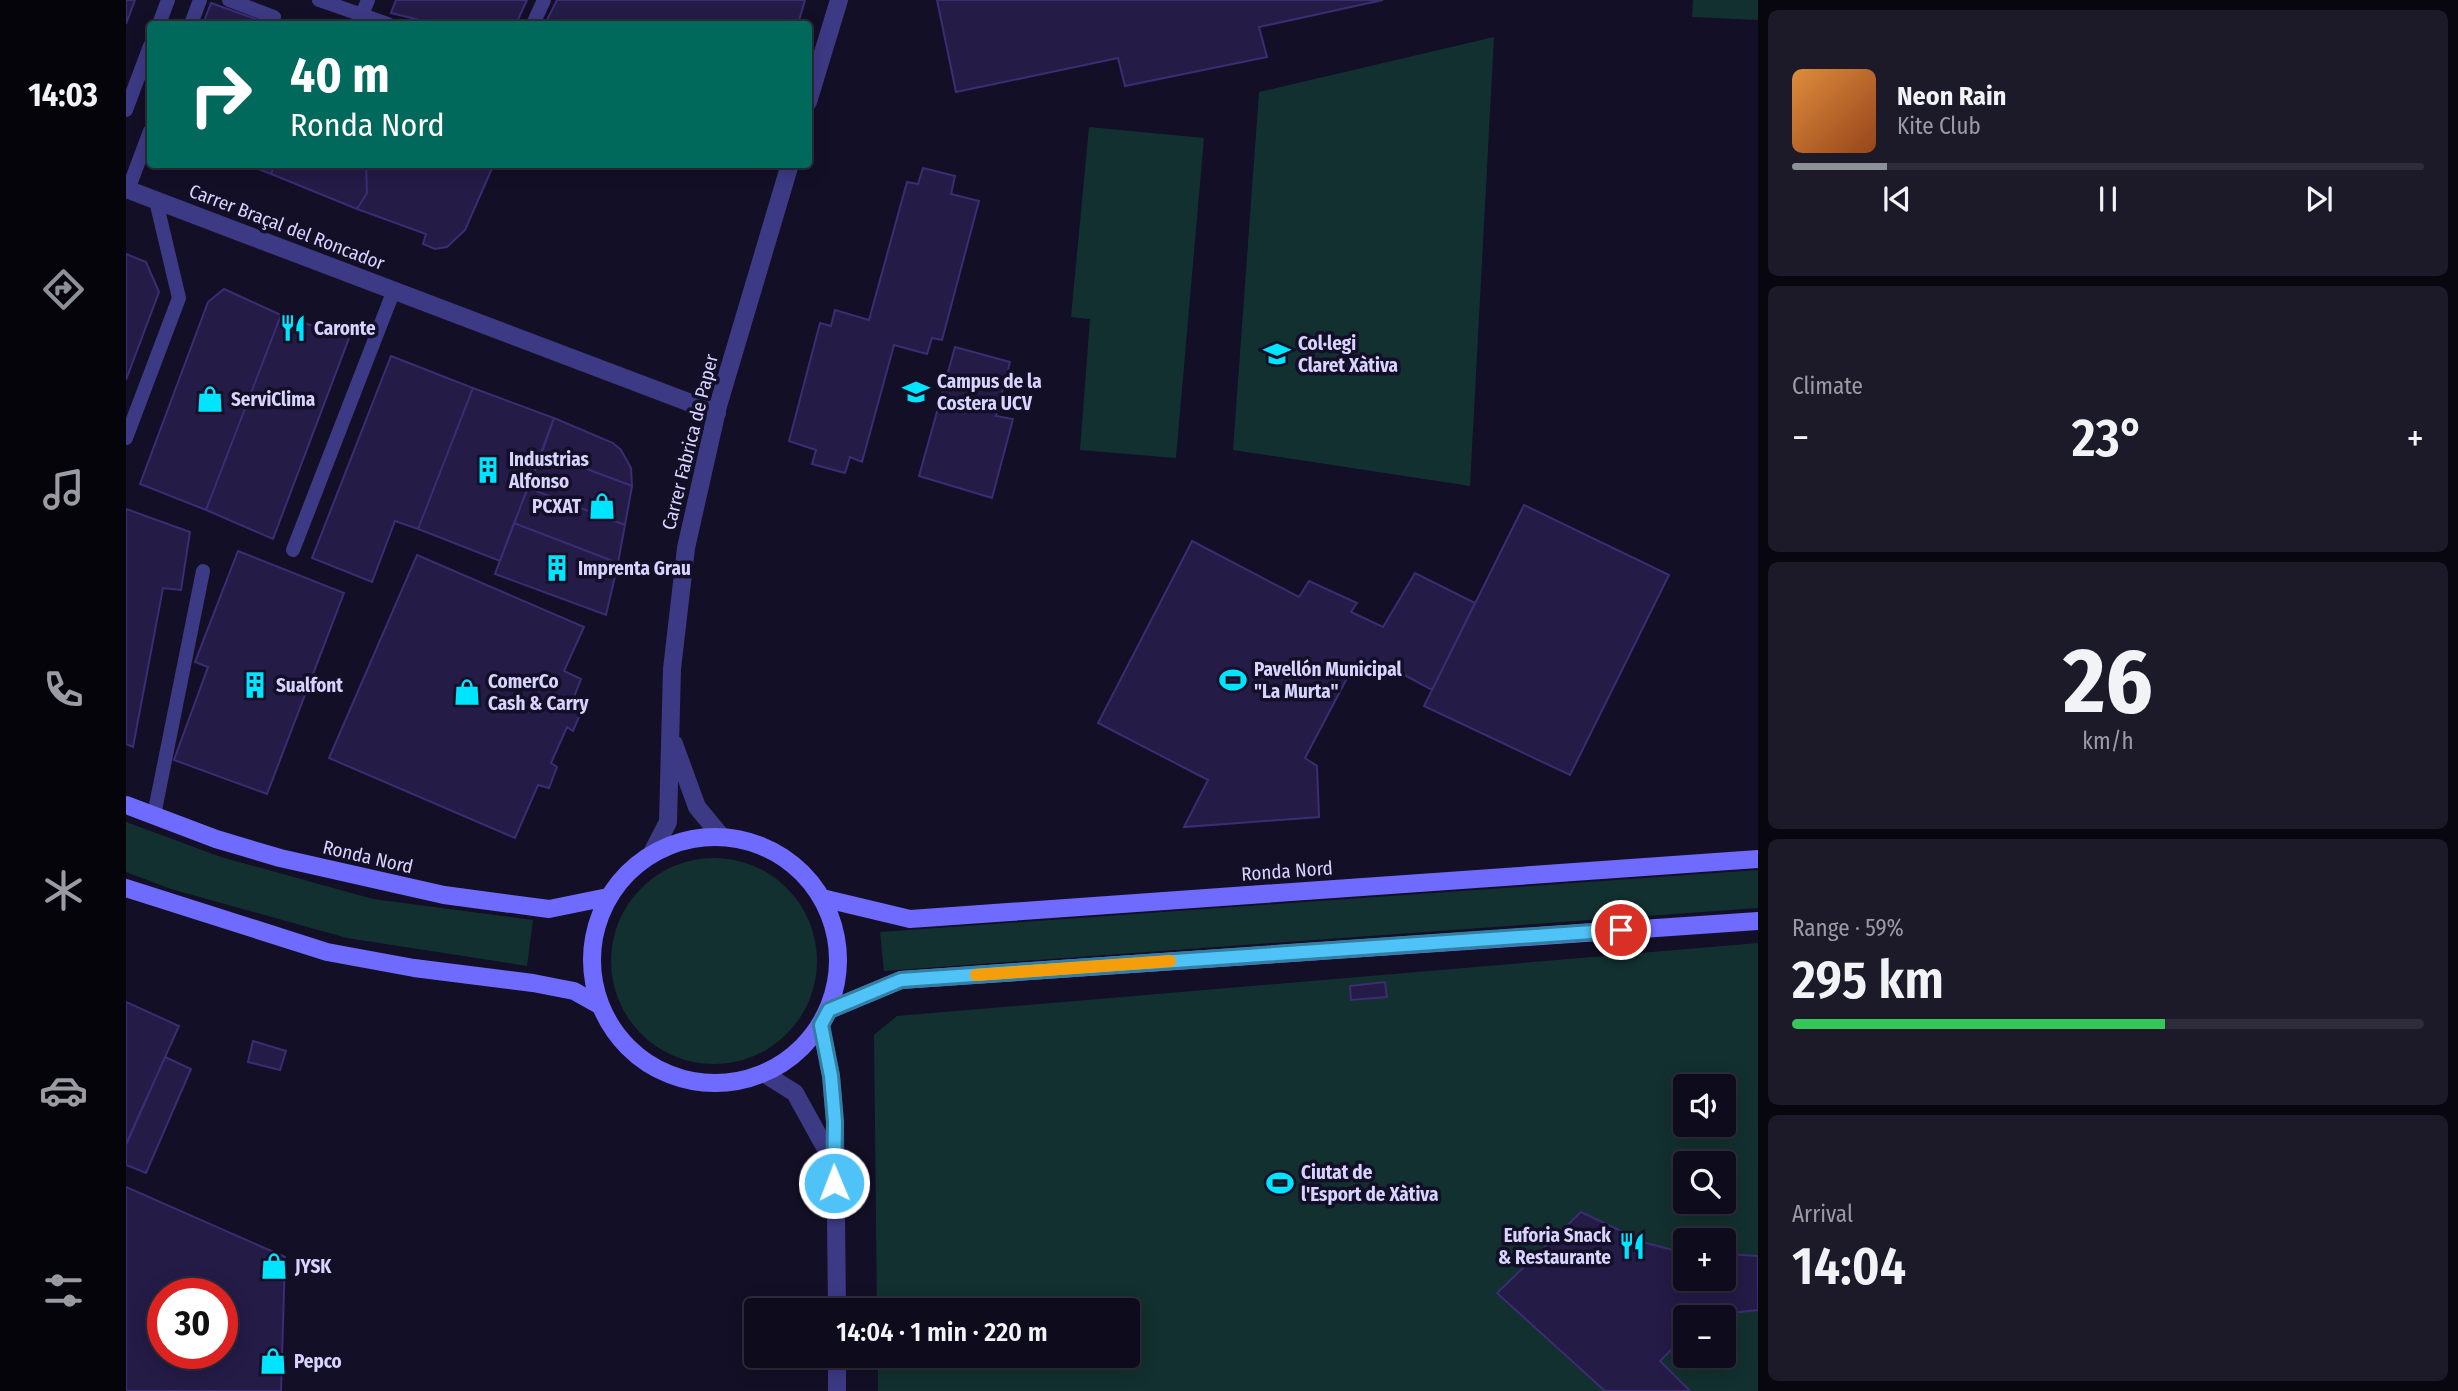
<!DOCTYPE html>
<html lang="en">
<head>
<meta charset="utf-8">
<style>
  body { margin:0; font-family:"Fira Sans Condensed",sans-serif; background:#1c1929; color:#f1f3f6; height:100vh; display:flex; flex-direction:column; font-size:26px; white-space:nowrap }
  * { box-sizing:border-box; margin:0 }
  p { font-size:23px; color:#9b9ba3 }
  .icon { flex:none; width:38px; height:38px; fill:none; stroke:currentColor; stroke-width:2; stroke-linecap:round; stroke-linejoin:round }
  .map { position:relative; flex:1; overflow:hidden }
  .drawer { display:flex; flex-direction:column; gap:10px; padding:10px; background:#08060f; width:700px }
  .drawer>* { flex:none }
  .top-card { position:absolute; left:21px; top:21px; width:665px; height:147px; border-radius:7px; box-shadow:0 4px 18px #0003,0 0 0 2px #2e2b3b; background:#00695c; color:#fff; overflow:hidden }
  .fabs { position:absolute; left:1547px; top:1074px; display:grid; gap:14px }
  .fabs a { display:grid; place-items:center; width:63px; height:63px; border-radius:7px; background:#0e0b1c; box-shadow:0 4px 18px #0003,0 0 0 2px #2e2b3b; font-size:35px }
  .speed { position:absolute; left:21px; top:1278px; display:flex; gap:14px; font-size:35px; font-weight:700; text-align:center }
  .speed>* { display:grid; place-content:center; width:91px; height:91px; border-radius:50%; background:#0e0b1c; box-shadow:0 4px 18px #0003,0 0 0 2px #2e2b3b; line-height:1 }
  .speed .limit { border:10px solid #d22; background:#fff; color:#111 }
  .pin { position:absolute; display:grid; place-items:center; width:60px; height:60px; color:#fff; margin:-30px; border:4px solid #fff; border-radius:50%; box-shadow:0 2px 7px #0007 }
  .me { position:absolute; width:77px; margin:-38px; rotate:359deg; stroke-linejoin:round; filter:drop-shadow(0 0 5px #0008) }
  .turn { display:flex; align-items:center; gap:24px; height:147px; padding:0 28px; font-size:32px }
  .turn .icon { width:91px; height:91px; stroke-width:2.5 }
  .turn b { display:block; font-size:49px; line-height:60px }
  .big { font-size:52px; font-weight:600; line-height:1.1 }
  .drawer .widget { flex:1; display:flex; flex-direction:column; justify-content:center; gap:10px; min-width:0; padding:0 24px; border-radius:10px; background:#1c1929 }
  .drawer .dial { align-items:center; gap:0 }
  .dial b { font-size:91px; line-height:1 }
  .song { display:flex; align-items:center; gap:21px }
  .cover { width:84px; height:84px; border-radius:10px; background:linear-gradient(135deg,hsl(30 70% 55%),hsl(20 70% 35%)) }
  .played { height:7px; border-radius:4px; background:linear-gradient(90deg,#8c9099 15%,#2e2b3b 15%) }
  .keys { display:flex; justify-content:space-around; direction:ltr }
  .heat { display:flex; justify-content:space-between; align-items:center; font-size:38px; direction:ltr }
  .charge { height:10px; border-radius:5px; background:linear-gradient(90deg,#34c759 59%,#2e2b3b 0) }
  .trip { position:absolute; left:618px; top:1298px; width:396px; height:70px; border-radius:7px; background:#0e0b1c; box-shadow:0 4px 18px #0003,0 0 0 2px #2e2b3b; font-weight:600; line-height:70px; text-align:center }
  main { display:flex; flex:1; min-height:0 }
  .tab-bar { display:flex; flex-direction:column; width:126px; justify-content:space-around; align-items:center; background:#06040b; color:#9b9ba3 }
  .tab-bar .icon { width:49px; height:49px }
  .tab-bar .current { color:#8c9099 }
  .tab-bar b { font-size:32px; color:#f1f3f6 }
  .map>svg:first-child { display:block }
  .green { fill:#12302f; fill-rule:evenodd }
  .building { fill:#241b47; stroke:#3b2d73; stroke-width:2; fill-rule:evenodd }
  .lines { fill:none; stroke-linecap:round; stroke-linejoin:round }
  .service { stroke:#3d3a85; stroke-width:14 }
  .minor { stroke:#3d3a85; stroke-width:18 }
  .secondary { stroke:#6f6bff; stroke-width:18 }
  .route-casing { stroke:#337fa1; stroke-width:18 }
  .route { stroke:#4fc3f7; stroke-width:12 }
  .slow { stroke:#f59e0b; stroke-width:12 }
  .labels { text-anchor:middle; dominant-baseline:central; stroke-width:7; stroke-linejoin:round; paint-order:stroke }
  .street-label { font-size:19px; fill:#d9d4ff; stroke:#130f26 }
  .poi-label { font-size:19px; font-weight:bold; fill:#d9d4ff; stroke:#130f26; text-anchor:start }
</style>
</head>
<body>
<main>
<nav class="tab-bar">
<b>14:03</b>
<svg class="icon current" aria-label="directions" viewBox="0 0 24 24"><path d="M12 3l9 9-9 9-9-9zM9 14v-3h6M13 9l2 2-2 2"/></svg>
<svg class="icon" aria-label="music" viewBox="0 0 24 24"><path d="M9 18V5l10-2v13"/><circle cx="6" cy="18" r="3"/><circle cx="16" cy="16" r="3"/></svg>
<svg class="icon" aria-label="phone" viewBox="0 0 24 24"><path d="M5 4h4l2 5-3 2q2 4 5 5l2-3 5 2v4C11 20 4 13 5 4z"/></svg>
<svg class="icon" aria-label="climate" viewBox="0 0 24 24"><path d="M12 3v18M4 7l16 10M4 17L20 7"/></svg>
<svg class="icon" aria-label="car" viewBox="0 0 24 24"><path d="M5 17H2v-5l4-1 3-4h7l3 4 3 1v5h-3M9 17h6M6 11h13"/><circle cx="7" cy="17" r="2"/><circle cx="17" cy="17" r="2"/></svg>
<svg class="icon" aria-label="filters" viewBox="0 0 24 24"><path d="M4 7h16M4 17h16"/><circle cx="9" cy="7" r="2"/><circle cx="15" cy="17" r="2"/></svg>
</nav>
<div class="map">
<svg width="1632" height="1391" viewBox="0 0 1632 1391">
  <rect width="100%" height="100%" fill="#130f26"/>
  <path class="green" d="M1567 0H1632V20L1566 17Z
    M1368 37 1344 486 1107 450 1133 92Z
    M963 127 1078 138 1050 458 954 450 964 319 945 317Z
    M0 822 95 857 247 899 407 920 401 966 221 938 45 889 0 872Z
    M485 961a103 103 0 1 1 206 0a103 103 0 1 1-206 0Z
    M1632 870V908L758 971 754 932Z
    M1632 943V1391H752V1356H1001V1311H751L748 1035 771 1016ZM1559 1087H1598V1125H1559ZM1559 1164H1598V1202H1559ZM1559 1241H1598V1279H1559ZM1559 1318H1598V1356H1559Z"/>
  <path class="building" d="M0 0H9L0 24Z
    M270 0H401L390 24H310L265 13Z
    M431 0H679L672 24H419Z
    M811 0H1257L1133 27 1141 57 999 86 992 58 830 92Z
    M85 3 141 23 77 24Z
    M119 164H149L145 174Z
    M149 164H240L241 193 231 209 145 174Z
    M240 164H368L339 230 321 247 309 249 297 244 300 234 231 209 241 193Z
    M797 168 829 176 825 194 853 201 816 340 806 338 801 354 768 345 736 462 724 457 719 473 686 464 690 450 663 441 694 323 705 326 709 310 743 320 781 182 792 184Z
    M0 254 20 262 33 292 0 380Z
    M98 289 155 315 80 510 14 484 82 302Z
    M155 315 223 338 147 539 80 510Z
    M829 347 884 362 870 416 887 419 866 498 793 476Z
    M265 356 347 388 292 529 269 521 246 582 186 558Z
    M347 388 428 418 374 561 292 529Z
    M428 418 487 443 495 450 505 468 506 486 416 452Z
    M416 452 506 486 499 525 402 488Z
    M402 488 499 525 492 563 388 523Z
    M1398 505 1543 575 1444 775 1298 706Z
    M0 509 64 532 55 590 37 588 7 747 0 744Z
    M388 523 492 563 480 615 369 574Z
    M1066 541 1173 597 1183 581 1231 603 1225 612 1257 627 1289 573 1349 603 1306 690 1271 671 1270 663 1228 665 1179 758 1191 766 1193 817 1058 827 1082 780 972 723Z
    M112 551 218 593 141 794 48 760 82 667 69 662Z
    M291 555 458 627 438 671 455 679 445 705 456 710 447 731 441 727 425 763 431 767 423 788 412 785 389 838 203 758Z
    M1259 982 1261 997 1225 1000 1224 986Z
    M0 1002 53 1026 0 1144Z
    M127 1041 160 1051 154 1070 122 1062Z
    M39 1057 65 1069 20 1173 0 1165V1145Z
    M0 1187 159 1257 155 1391H0ZM37 1293H96V1353H37Z
    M1455 1212 1520 1243 1559 1253V1279H1598V1254L1632 1256V1310L1559 1318V1336L1534 1361 1564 1391H1479L1371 1293Z"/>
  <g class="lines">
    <path class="service" d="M103 0 148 17
      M193 0 262 24
      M235 17 242 0
      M33 24 42 0
      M65 24 74 0
      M407 24 418 0
      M0 110 24 46
      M2 190 24 131
      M0 438 53 298 30 201
      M167 550 268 290
      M28 815 77 571"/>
    <path class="minor" d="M682 102 713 0
      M0 189 591 413
      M548 744 571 807 595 836
      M526 853 542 822 546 669 560 548 592 406 664 164
      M695 1025 705 1076 709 1122 711 1311
      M639 1074 669 1093 706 1160
      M711 1391V1356"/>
    <path class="secondary" d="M0 805 90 839 154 858 318 895 423 909 482 897
      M466 960a123 123 0 1 1 246 0a123 123 0 1 1-246 0Z
      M0 888 201 952 288 968 407 983 448 991 473 1005
      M696 898 784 919 1632 859
      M703 1010 775 980 1632 921"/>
  </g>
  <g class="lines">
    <defs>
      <path id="route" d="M708 1183 709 1122 705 1076 695 1025 703 1010 775 980 1495 930"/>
    </defs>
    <use href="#route" class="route-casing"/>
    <use href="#route" class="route"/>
    <path class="slow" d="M850 975 1044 961"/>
  </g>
  <defs>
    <symbol id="restaurant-bare" viewBox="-9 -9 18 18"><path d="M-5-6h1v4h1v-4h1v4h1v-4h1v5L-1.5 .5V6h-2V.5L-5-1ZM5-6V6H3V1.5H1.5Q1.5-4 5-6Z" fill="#00e5ff" stroke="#130f26" stroke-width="2.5" paint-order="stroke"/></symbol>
    <symbol id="school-bare" viewBox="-9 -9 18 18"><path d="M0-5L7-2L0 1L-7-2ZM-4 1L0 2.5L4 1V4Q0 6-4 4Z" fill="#00e5ff" stroke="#130f26" stroke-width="2.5" paint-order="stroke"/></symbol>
    <symbol id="university-bare" viewBox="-9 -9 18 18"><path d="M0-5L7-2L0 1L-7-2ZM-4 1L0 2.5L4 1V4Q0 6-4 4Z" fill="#00e5ff" stroke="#130f26" stroke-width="2.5" paint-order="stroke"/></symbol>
    <symbol id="shop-bare" viewBox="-9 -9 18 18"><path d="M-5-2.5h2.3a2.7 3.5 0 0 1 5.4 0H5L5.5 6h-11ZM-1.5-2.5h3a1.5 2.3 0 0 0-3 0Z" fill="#00e5ff" stroke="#130f26" stroke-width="2.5" paint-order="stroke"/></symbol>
    <symbol id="building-bare" viewBox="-9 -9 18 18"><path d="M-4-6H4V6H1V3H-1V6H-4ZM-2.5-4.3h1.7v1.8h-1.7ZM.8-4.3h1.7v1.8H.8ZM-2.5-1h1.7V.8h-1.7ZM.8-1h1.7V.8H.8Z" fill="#00e5ff" stroke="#130f26" stroke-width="2.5" paint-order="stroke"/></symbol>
    <symbol id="stadium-bare" viewBox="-9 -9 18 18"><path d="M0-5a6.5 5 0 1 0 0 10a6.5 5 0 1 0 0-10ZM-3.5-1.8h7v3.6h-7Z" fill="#00e5ff" stroke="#130f26" stroke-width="2.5" paint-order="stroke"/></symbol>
  </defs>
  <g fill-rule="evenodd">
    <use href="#restaurant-bare" x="148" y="309" width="38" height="38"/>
    <use href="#school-bare" x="1132" y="335" width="38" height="38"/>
    <use href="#university-bare" x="771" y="373" width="38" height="38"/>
    <use href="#shop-bare" x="65" y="380" width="38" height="38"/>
    <use href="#building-bare" x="343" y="451" width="38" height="38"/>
    <use href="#shop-bare" x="457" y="487" width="38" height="38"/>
    <use href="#building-bare" x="412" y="549" width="38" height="38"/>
    <use href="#stadium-bare" x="1088" y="661" width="38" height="38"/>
    <use href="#building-bare" x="110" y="666" width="38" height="38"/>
    <use href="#shop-bare" x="322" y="673" width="38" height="38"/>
    <use href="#stadium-bare" x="1135" y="1164" width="38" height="38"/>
    <use href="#restaurant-bare" x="1487" y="1227" width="38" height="38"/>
    <use href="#shop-bare" x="129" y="1247" width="38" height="38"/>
    <use href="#shop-bare" x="128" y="1342" width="38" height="38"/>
  </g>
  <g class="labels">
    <g class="street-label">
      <text transform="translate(161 227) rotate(21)">Carrer Braçal del Roncador</text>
      <text transform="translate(564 442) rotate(-76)">Carrer Fabrica de Paper</text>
      <text transform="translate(242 857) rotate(13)">Ronda Nord</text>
      <text transform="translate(1161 871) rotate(-4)">Ronda Nord</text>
    </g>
    <g class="poi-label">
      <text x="188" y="328">Caronte</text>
      <text x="1172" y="343">Col·legi<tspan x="1172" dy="22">Claret Xàtiva</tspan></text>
      <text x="811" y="381">Campus de la<tspan x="811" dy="22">Costera UCV</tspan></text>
      <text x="105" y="399">ServiClima</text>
      <text x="383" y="459">Industrias<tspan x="383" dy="22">Alfonso</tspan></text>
      <text x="455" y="506" text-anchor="end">PCXAT</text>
      <text x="452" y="568">Imprenta Grau</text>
      <text x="1128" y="669">Pavellón Municipal<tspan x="1128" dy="22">"La Murta"</tspan></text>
      <text x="362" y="681">ComerCo<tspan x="362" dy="22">Cash &amp; Carry</tspan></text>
      <text x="150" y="685">Sualfont</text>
      <text x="1175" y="1172">Ciutat de<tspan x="1175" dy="22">l'Esport de Xàtiva</tspan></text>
      <text x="1485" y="1235" text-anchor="end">Euforia Snack<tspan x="1485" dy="22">&amp; Restaurante</tspan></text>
      <text x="169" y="1266">JYSK</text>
      <text x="168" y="1361">Pepco</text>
    </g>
  </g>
</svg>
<div class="fabs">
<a><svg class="icon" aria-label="sound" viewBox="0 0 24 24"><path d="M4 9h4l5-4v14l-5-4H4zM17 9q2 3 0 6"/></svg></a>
<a><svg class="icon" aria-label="search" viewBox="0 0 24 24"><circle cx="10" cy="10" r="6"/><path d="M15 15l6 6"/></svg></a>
<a>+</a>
<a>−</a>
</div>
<div class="speed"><div class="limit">30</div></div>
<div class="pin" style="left:1495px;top:930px;background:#d93025"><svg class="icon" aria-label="arrive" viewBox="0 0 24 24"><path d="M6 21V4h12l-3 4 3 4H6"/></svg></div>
<svg class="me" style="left:708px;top:1183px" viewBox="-20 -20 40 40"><circle r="17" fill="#4fc3f7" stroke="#fff" stroke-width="3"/><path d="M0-11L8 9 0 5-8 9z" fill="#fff"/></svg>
<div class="trip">14:04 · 1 min · 220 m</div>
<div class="top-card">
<div class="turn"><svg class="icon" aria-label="right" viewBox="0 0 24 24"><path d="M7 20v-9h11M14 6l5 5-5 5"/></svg><div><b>40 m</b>Ronda Nord</div></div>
</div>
</div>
<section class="drawer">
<div class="widget">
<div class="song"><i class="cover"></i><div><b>Neon Rain</b><p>Kite Club</p></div></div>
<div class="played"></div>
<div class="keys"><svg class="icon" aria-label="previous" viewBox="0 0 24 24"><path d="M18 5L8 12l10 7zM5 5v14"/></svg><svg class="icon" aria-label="pause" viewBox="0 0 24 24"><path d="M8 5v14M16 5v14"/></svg><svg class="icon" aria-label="next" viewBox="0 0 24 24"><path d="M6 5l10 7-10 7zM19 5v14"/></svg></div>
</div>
<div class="widget"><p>Climate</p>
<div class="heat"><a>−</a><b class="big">23°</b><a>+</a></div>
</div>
<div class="widget dial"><b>26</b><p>km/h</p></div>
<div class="widget"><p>Range · 59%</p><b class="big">295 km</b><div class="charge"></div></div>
<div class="widget"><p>Arrival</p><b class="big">14:04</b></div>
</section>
</main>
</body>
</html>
